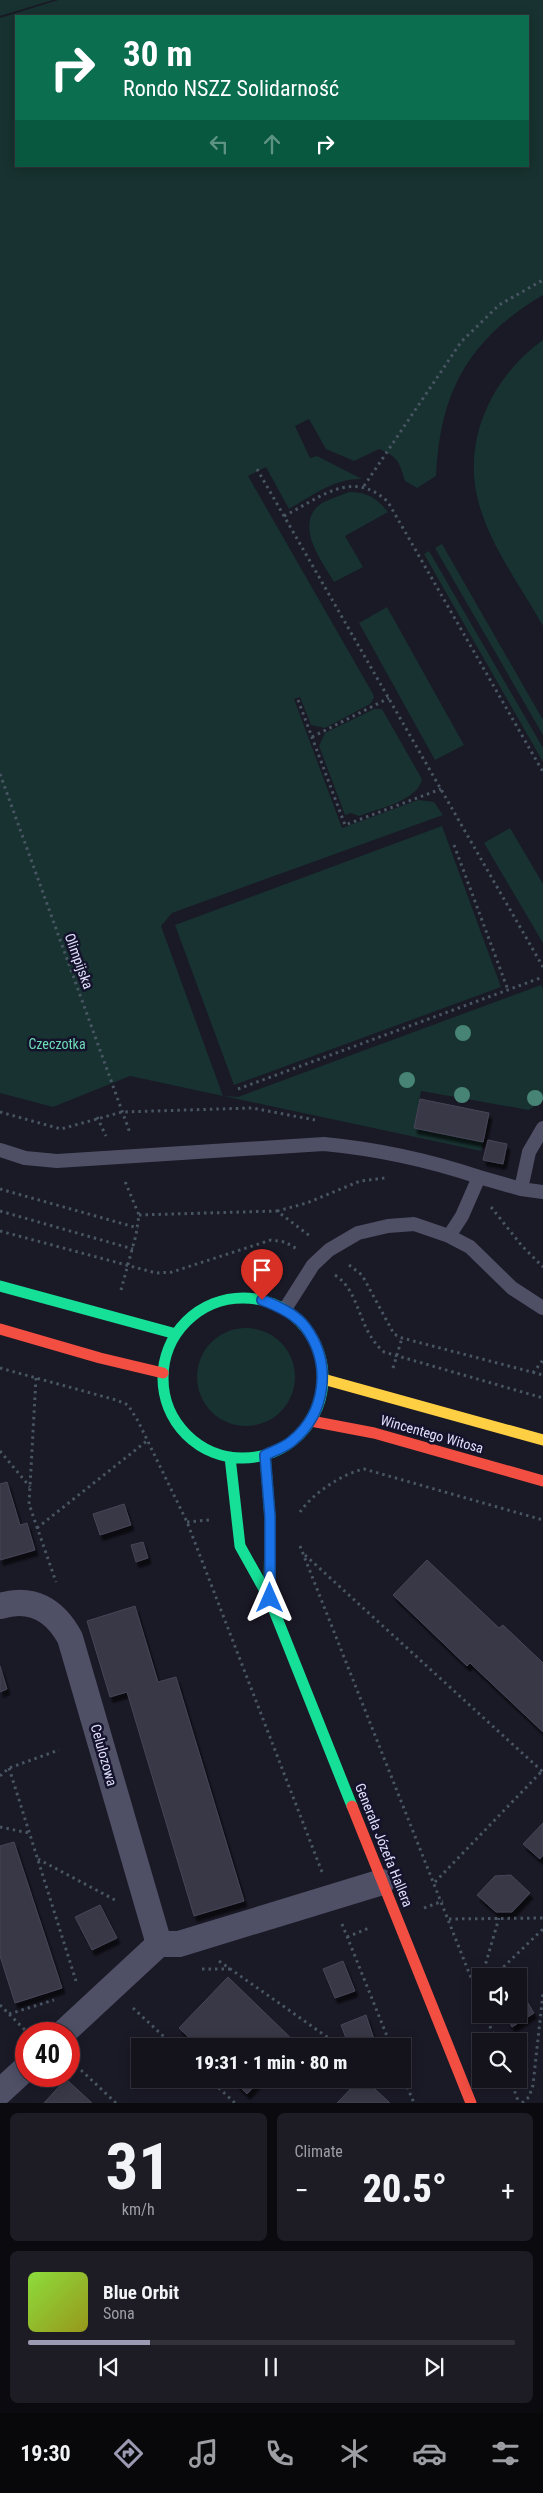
<!DOCTYPE html>
<html lang="en">
<head>
<meta charset="utf-8">
<style>
  body { margin:0; font-family:"Roboto Condensed",sans-serif; background:#1d1c25; color:#f1f3f6; height:100vh; display:flex; flex-direction:column; font-size:19px; white-space:nowrap }
  * { box-sizing:border-box; margin:0 }
  p { font-size:16px; color:#9d9ea3 }
  .icon { flex:none; width:28px; height:28px; fill:none; stroke:currentColor; stroke-width:2; stroke-linecap:round; stroke-linejoin:round }
  .map { position:relative; height:2103px; overflow:hidden }
  .side { display:flex; flex-direction:column; gap:10px; padding:10px; background:#0b0a0f; flex:1 }
  .side>* { flex:none }
  .banner { position:absolute; left:15px; top:15px; width:514px; height:152px; border-radius:0px; box-shadow:0 2px 12px #0003,0 0 0 1px #33323b; background:#0b6e4f; color:#fff; overflow:hidden }
  .controls { position:absolute; left:472px; top:1968px; display:grid; gap:10px }
  .controls a { display:grid; place-items:center; width:55px; height:55px; border-radius:0px; background:#14131c; box-shadow:0 2px 12px #0003,0 0 0 1px #33323b; font-size:25px }
  .speed { position:absolute; left:15px; top:2022px; display:flex; gap:10px; font-size:25px; font-weight:700; text-align:center }
  .speed>* { display:grid; place-content:center; width:65px; height:65px; border-radius:50%; background:#14131c; box-shadow:0 2px 12px #0003,0 0 0 1px #33323b; line-height:1 }
  .speed .limit { border:8px solid #d22; background:#fff; color:#111 }
  .pin { position:absolute; display:grid; place-items:center; width:42px; height:42px; color:#fff; margin:-51px -21px; border-radius:50% 50% 50% 0; rotate:-45deg; box-shadow:0 0 5px #0007 }
  .pin .icon { rotate:45deg }
  .me { position:absolute; width:55px; margin:-28px; rotate:0deg; stroke-linejoin:round; filter:drop-shadow(0 0 4px #0008) }
  .turn { display:flex; align-items:center; gap:18px; height:105px; padding:0 25px; font-size:22px }
  .turn .icon { width:65px; height:65px; stroke-width:2.5 }
  .turn b { display:block; font-size:35px; line-height:42px }
  .lanes { display:flex; align-items:center; height:48px; padding:0 25px; background:#0003; justify-content:center; gap:25px; direction:ltr }
  .lanes .off { opacity:.35 }
  .big { font-size:38px; font-weight:800; line-height:1.1 }
  .side .widget { flex:1; display:flex; flex-direction:column; justify-content:center; gap:8px; min-width:0; padding:0 18px; border-radius:8px; background:#1d1c25 }
  .side .dial { align-items:center; gap:0 }
  .dial b { font-size:65px; line-height:1 }
  .song { display:flex; align-items:center; gap:15px }
  .cover { width:60px; height:60px; border-radius:8px; background:linear-gradient(135deg,hsl(90 70% 55%),hsl(60 70% 35%)) }
  .played { height:5px; border-radius:2px; background:linear-gradient(90deg,#9b9ab2 25%,#33323b 25%) }
  .keys { display:flex; justify-content:space-around; direction:ltr }
  .heat { display:flex; justify-content:space-between; align-items:center; font-size:28px; direction:ltr }
  .side .tiles { flex:1; display:grid; gap:10px; grid-template-columns:1fr 1fr }
  .widget:last-child { grid-column:span 2 }
  .trip { position:absolute; left:131px; top:2038px; width:280px; height:50px; border-radius:0px; background:#14131c; box-shadow:0 2px 12px #0003,0 0 0 1px #33323b; font-weight:800; line-height:50px; text-align:center }
  .tab-bar { display:flex; height:80px; justify-content:space-around; align-items:center; background:#08080b; color:#9d9ea3 }
  .tab-bar .icon { width:35px; height:35px }
  .tab-bar .selected { color:#9b9ab2 }
  .tab-bar b { font-size:22px; color:#f1f3f6 }
  .map>svg:first-child { display:block }
  .green { fill:#173230; fill-rule:evenodd }
  .building { fill:#393847; stroke:#474558; filter:url(#shadow) }
  .lines { fill:none; stroke-linecap:round; stroke-linejoin:round }
  .path { stroke:#485562; stroke-width:3; stroke-dasharray:2.5 4; stroke-linecap:butt }
  .lane { stroke:#4f4f66; stroke-width:14 }
  .street { stroke:#4f4f66; stroke-width:26 }
  .fast { stroke:#16e098; stroke-width:11 }
  .slow { stroke:#ffcf43; stroke-width:11 }
  .jam { stroke:#f24e42; stroke-width:11 }
  .tree { fill:#488475 }
  .route-casing { stroke:#114b97; stroke-width:12 }
  .route { stroke:#1a73e8; stroke-width:9 }
  .labels { text-anchor:middle; dominant-baseline:central; stroke-width:5; stroke-linejoin:round; paint-order:stroke }
  .street-label { font-size:14px; fill:#e0e0fd; stroke:#15132c }
  .park-label { font-size:14px; fill:#6ddcb6; stroke:#15132c }
</style>
</head>
<body>
<div class="map">
<svg width="543" height="2103" viewBox="0 0 543 2103">
  <defs>
    <filter id="shadow"><feDropShadow dx="3" dy="5.5" stdDeviation="1" flood-color="#0009"/></filter>
  </defs>
  <rect width="100%" height="100%" fill="#1a1926"/>
  <path class="green" d="M0 0H53L0 16Z
    M58 0H543V295C469 339 440 391 436 476L417 488 405 481C399 462 399 457 379 449L354 461 326 449 309 419 295 426 310 458 317 456 362 479C334 478 312 496 289 509L266 467 248 476 373 694 374 698 370 704 325 728 311 725 300 697 294 699 342 828 418 800 434 802 443 815 172 913 161 926 223 1096 238 1097 541 985 543 989V1100L529 1110 421 1091 414 1128 483 1142 481 1151 130 1076 53 1107 0 1093V18ZM16 16H528V166H16Z
    M543 340V626C521 587 491 547 479 504 461 441 492 376 543 340Z
    M349 492C367 492 377 498 388 512L345 536 363 567 334 582C323 563 296 529 317 507 324 500 340 496 349 492Z
    M442 544 543 720V735L435 548Z
    M429 551 543 748V762L424 554Z
    M387 607 464 745 435 760 359 623Z
    M374 709H382L422 779C418 801 377 809 359 816L351 813 345 815 319 746 325 733Z
    M442 826 501 987 234 1085 175 925Z
    M510 828 543 884V943L484 843Z
    M197 1377a49 49 0 1 1 98 0a49 49 0 1 1-98 0Z"/>
  <path class="building" d="M420 1099 489 1113 483 1142 414 1128Z
    M488 1140 507 1144 503 1164 483 1160Z
    M7 1482 20 1525 27 1523 35 1550 0 1560V1484Z
    M124 1504 131 1525 100 1535 93 1514Z
    M143 1542 148 1558 136 1562 131 1545Z
    M427 1560 499 1628 503 1625 543 1663V1732L470 1663 467 1666 393 1595Z
    M135 1606 158 1682 176 1677 244 1901 194 1916 127 1692 110 1697 87 1621Z
    M0 1666 7 1689 0 1692Z
    M543 1823V1855L540 1859 523 1844Z
    M14 1842 62 1988 15 2003 0 1956V1846Z
    M511 1875 530 1893 512 1912H496L477 1895 495 1876Z
    M100 1905 117 1938 92 1950 75 1917Z
    M343 1961 355 1991 335 1998 323 1969Z
    M228 1977 296 2043 292 2046H198L179 2028Z
    M519 1988 534 2013 512 2027 504 2014H519Z
    M366 2015 374 2039 356 2046H349L341 2025Z
    M66 2079 92 2103H44Z
    M232 2079H261L247 2094Z
    M360 2079H364L390 2103H337Z"/>
  <g class="lines">
    <path class="path" d="M257 469 543 967
      M364 486 461 342 499 305 543 280
      M284 516C320 498 352 468 388 502L543 772
      M298 700 345 825 441 789
      M312 737 389 698
      M0 774 130 1133
      M454 845 508 990
      M238 1089 543 977
      M0 1112 61 1129 122 1112 252 1108 315 1120
      M97 1117 106 1136
      M0 1189 138 1228
      M491 1207 522 1246 543 1267
      M0 1211 133 1249
      M277 1211 307 1203 360 1181 385 1178
      M139 1215 277 1211 310 1236
      M0 1231 156 1273 172 1272 271 1240 285 1242 297 1249
      M349 1265 362 1275 394 1334 402 1338 543 1375
      M335 1275C361 1292 357 1329 384 1352L543 1398
      M121 1290 136 1235 139 1215 124 1179
      M0 1368 116 1400 128 1405 138 1421 187 1522 322 1872
      M393 1368 402 1338
      M533 1373 543 1360
      M36 1378 29 1504 56 1582
      M0 1451 30 1487
      M300 1512C313 1493 342 1474 364 1469L543 1520
      M187 1522 209 1520
      M37 1528 148 1440
      M300 1546 481 2003
      M305 1555 543 1772
      M9 1768 76 1981
      M0 1776 9 1768 59 1750
      M0 1827 29 1833
      M38 1859 115 1900
      M435 1882 542 1771
      M424 1908 443 1901
      M449 1919 543 1918
      M342 1924 391 2046
      M347 1937 369 1928
      M219 1961 340 2046
      M202 1969H230
      M482 1976 499 1918
      M494 1976 543 1929
      M481 1979 477 1993 481 1989
      M0 2005 29 2034
      M133 2008 174 2046
      M9 2014 54 2000
      M485 2014 496 2041
      M69 2065 82 2071 116 2103
      M402 2075 414 2103
      M209 2079 235 2103
      M510 2079 519 2103
      M522 2103 529 2097 533 2085 543 1993"/>
    <path class="lane" d="M0 1150 25 1158 57 1161 324 1144C377 1149 428 1160 479 1177L462 1216 449 1236
      M479 1177 521 1189 543 1192
      M521 1189 529 1152 543 1128
      M285 1309 313 1265 329 1250 358 1233 388 1226 414 1224 449 1236 470 1247 512 1288 543 1308"/>
    <path class="street" d="M0 1606C32 1596 55 1610 70 1638L159 1944 62 2034
      M159 1944H179L382 1882
      M0 2092 26 2068"/>
    <path class="fast" d="M0 1286 176 1334
      M163 1378a80 80 0 1 1 160 0a80 80 0 1 1-160 0Z
      M265 1455 270 1517 269 1598
      M230 1457 240 1546 269 1598 352 1806"/>
    <path class="slow" d="M323 1379 543 1440"/>
    <path class="jam" d="M0 1329 100 1358 163 1373
      M311 1421 374 1433 543 1481
      M352 1806 471 2103"/>
  </g>
  <g class="tree">
    <circle cx="463" cy="1033" r="8"/>
    <circle cx="407" cy="1080" r="8"/>
    <circle cx="462" cy="1095" r="8"/>
    <circle cx="535" cy="1098" r="8"/>
  </g>
  <g class="lines">
    <defs>
      <path id="route" d="M262 1300C278 1306 296 1314 306 1328 332 1364 326 1413 292 1441 284 1448 273 1451 265 1455L270 1517V1598"/>
    </defs>
    <use href="#route" class="route-casing"/>
    <use href="#route" class="route"/>
  </g>
  <g class="labels">
    <g class="street-label">
      <text transform="translate(79 961) rotate(70)">Olimpijska</text>
      <text transform="translate(432 1434) rotate(16)">Wincentego Witosa</text>
      <text transform="translate(104 1755) rotate(74)">Celulozowa</text>
      <text transform="translate(384 1845) rotate(68)">Generała Józefa Hallera</text>
    </g>
    <g class="park-label">
      <text x="57" y="1044">Czeczotka</text>
    </g>
  </g>
</svg>
<div class="controls">
<a><svg class="icon" aria-label="sound" viewBox="0 0 24 24"><path d="M4 9h4l5-4v14l-5-4H4zM17 9q2 3 0 6"/></svg></a>
<a><svg class="icon" aria-label="search" viewBox="0 0 24 24"><circle cx="10" cy="10" r="6"/><path d="M15 15l6 6"/></svg></a>
</div>
<div class="speed"><div class="limit">40</div></div>
<div class="pin" style="left:262px;top:1300px;background:#d93025"><svg class="icon" aria-label="arrive" viewBox="0 0 24 24"><path d="M6 21V4h12l-3 4 3 4H6"/></svg></div>
<svg class="me" style="left:270px;top:1598px" viewBox="-20 -20 40 40"><path d="M0-17L14 15 0 8-14 15z" fill="#1a73e8" stroke="#fff" stroke-width="4"/></svg>
<div class="trip">19:31 · 1 min · 80 m</div>
<div class="banner">
<div class="turn"><svg class="icon" aria-label="right" viewBox="0 0 24 24"><path d="M7 20v-9h11M14 6l5 5-5 5"/></svg><div><b>30 m</b>Rondo NSZZ Solidarność</div></div>
<div class="lanes"><svg class="icon off" aria-label="left" viewBox="0 0 24 24"><path d="M17 20v-9H6M10 6l-5 5 5 5"/></svg><svg class="icon off" aria-label="ahead" viewBox="0 0 24 24"><path d="M12 20V5M6 11l6-6 6 6"/></svg><svg class="icon" aria-label="right" viewBox="0 0 24 24"><path d="M7 20v-9h11M14 6l5 5-5 5"/></svg></div>
</div>
</div>
<section class="side">
<div class="tiles">
<div class="widget dial"><b>31</b><p>km/h</p></div>
<div class="widget"><p>Climate</p>
<div class="heat"><a>−</a><b class="big">20.5°</b><a>+</a></div>
</div>
<div class="widget">
<div class="song"><i class="cover"></i><div><b>Blue Orbit</b><p>Sona</p></div></div>
<div class="played"></div>
<div class="keys"><svg class="icon" aria-label="previous" viewBox="0 0 24 24"><path d="M18 5L8 12l10 7zM5 5v14"/></svg><svg class="icon" aria-label="pause" viewBox="0 0 24 24"><path d="M8 5v14M16 5v14"/></svg><svg class="icon" aria-label="next" viewBox="0 0 24 24"><path d="M6 5l10 7-10 7zM19 5v14"/></svg></div>
</div>
</div>
</section>
<nav class="tab-bar">
<b>19:30</b>
<svg class="icon selected" aria-label="directions" viewBox="0 0 24 24"><path d="M12 3l9 9-9 9-9-9zM9 14v-3h6M13 9l2 2-2 2"/></svg>
<svg class="icon" aria-label="music" viewBox="0 0 24 24"><path d="M9 18V5l10-2v13"/><circle cx="6" cy="18" r="3"/><circle cx="16" cy="16" r="3"/></svg>
<svg class="icon" aria-label="phone" viewBox="0 0 24 24"><path d="M5 4h4l2 5-3 2q2 4 5 5l2-3 5 2v4C11 20 4 13 5 4z"/></svg>
<svg class="icon" aria-label="climate" viewBox="0 0 24 24"><path d="M12 3v18M4 7l16 10M4 17L20 7"/></svg>
<svg class="icon" aria-label="car" viewBox="0 0 24 24"><path d="M5 17H2v-5l4-1 3-4h7l3 4 3 1v5h-3M9 17h6M6 11h13"/><circle cx="7" cy="17" r="2"/><circle cx="17" cy="17" r="2"/></svg>
<svg class="icon" aria-label="filters" viewBox="0 0 24 24"><path d="M4 7h16M4 17h16"/><circle cx="9" cy="7" r="2"/><circle cx="15" cy="17" r="2"/></svg>
</nav>
</body>
</html>
